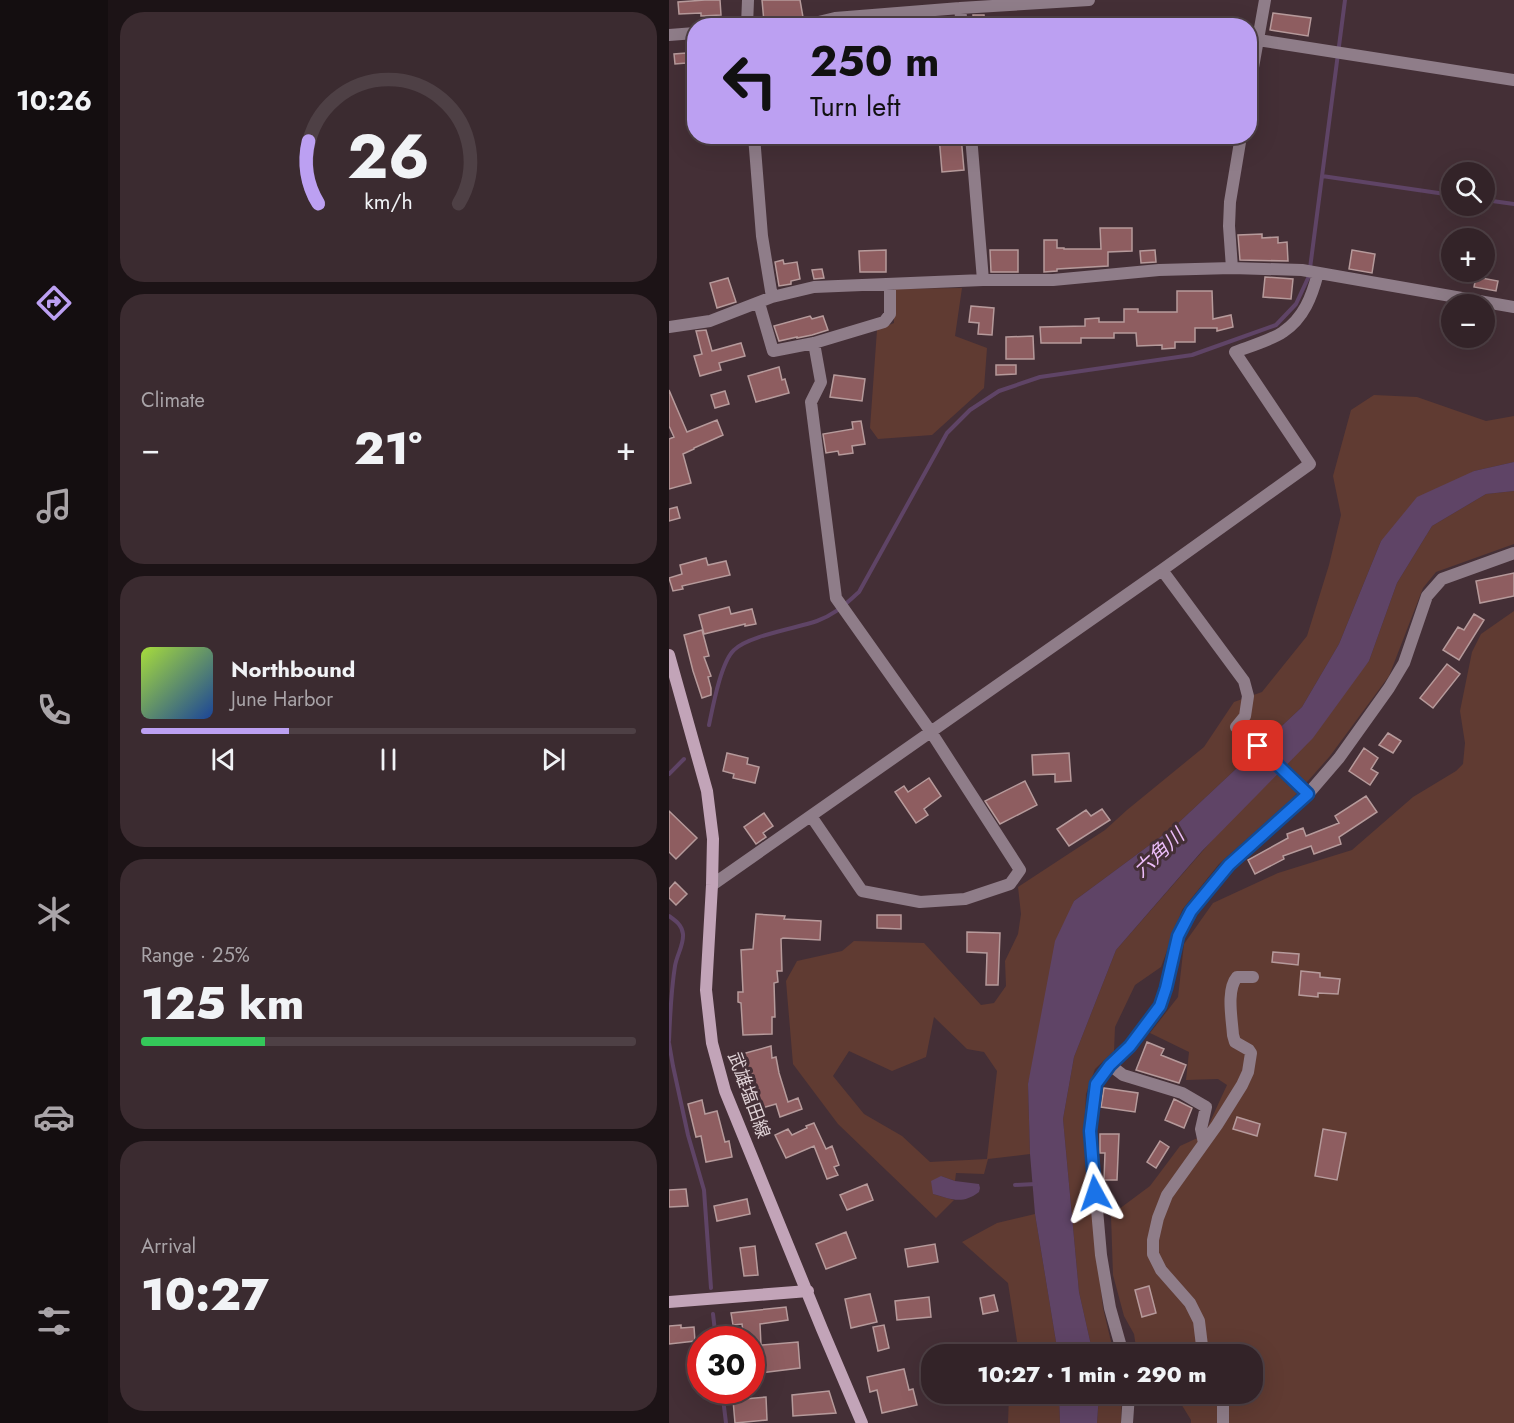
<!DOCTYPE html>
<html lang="en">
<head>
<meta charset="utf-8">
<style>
  body { margin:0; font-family:Jost,"Noto Sans JP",sans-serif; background:#3b2b30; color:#f1f3f6; height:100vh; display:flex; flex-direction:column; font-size:22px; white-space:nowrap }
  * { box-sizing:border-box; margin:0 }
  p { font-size:20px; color:#a9a4a8 }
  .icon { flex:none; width:33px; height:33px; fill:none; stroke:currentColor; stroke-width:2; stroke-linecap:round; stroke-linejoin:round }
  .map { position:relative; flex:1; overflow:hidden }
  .sheet { display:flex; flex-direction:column; gap:12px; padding:12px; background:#1c1316; width:561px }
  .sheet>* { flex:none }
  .top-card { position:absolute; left:18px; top:18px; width:570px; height:126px; border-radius:24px; box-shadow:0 6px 24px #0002,0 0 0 2px #4e4045; background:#bca0f2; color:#111; overflow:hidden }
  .controls { position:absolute; left:772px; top:162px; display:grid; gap:12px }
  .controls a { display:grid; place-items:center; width:54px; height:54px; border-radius:50%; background:#332328; box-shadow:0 6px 24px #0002,0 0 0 2px #4e4045; font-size:30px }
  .speed { position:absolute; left:18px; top:1326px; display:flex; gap:12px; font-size:30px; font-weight:700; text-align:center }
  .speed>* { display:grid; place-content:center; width:78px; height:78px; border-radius:50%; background:#332328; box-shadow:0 6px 24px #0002,0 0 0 2px #4e4045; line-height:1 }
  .speed .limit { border:9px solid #d22; background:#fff; color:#111 }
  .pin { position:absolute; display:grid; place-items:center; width:51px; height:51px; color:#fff; margin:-26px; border-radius:12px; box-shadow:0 3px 9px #0006 }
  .me { position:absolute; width:66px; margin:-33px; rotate:355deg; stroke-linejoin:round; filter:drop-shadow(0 0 4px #0008) }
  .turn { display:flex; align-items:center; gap:21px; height:126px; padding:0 24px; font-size:27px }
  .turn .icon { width:78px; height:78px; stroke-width:2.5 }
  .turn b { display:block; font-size:42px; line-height:51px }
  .big { font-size:45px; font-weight:800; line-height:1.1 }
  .sheet .tile { flex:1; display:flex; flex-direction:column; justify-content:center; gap:9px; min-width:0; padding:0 21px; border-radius:24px; background:#3b2b30 }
  .sheet .dial { align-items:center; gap:0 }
  .dial svg { height:156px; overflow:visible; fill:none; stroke:#4e4045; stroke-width:7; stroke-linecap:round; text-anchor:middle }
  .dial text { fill:#f1f3f6; stroke:none }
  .song { display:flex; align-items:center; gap:18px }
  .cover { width:72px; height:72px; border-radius:9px; background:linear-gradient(135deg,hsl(80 70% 55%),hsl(220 70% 35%)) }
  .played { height:6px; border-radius:3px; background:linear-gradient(90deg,#bca0f2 30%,#4e4045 30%) }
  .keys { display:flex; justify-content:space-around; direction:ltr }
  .heat { display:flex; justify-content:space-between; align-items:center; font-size:33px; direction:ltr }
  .charge { height:9px; border-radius:4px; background:linear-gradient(90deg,#34c759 25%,#4e4045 0) }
  .trip { position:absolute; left:252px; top:1344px; width:342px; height:60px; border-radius:24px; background:#332328; box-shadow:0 6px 24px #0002,0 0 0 2px #4e4045; font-weight:800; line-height:60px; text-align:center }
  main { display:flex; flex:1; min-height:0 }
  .menu { display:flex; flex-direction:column; width:108px; justify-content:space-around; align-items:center; background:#140e10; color:#a9a4a8 }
  .menu .icon { width:42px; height:42px }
  .menu .selected { color:#bca0f2 }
  .menu b { font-size:27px; color:#f1f3f6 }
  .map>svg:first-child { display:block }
  .green { fill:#603b32; fill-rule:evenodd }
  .water { fill:#5f4466 }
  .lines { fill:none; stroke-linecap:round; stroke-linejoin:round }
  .stream { stroke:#5f4466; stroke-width:4 }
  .building { fill:#8e5d60; stroke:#b69a9b; stroke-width:1.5 }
  .street { stroke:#8f7d89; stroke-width:12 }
  .secondary { stroke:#c2a4b8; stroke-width:12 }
  .route-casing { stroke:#114b97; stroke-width:15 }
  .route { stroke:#1a73e8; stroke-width:10 }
  .labels { text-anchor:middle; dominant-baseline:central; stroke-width:6; stroke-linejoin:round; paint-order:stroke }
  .street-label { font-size:18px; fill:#ded1d5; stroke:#442f36 }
  .water-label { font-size:20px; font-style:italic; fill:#ecbdf9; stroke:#442f36 }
</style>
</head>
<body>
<main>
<nav class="menu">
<b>10:26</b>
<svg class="icon selected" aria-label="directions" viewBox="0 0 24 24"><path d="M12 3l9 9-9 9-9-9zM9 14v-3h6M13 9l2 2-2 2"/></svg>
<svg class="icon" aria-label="music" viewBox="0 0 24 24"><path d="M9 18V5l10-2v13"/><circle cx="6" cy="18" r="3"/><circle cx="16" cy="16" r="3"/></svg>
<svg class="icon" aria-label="phone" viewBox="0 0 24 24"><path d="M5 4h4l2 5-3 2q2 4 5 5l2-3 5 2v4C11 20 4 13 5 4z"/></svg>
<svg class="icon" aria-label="climate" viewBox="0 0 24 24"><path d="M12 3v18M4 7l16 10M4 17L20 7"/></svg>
<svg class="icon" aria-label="car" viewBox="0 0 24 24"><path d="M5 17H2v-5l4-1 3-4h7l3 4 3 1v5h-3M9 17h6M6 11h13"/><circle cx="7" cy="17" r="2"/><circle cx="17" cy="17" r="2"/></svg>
<svg class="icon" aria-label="filters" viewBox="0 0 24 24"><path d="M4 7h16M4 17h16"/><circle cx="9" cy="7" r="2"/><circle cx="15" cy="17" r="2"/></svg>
</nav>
<section class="sheet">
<div class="tile dial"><svg viewBox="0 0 100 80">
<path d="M14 69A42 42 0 1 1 86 69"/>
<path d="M14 69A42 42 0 0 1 9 37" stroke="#bca0f2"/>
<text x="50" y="56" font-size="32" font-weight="700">26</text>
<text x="50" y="72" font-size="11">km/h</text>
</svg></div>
<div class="tile"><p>Climate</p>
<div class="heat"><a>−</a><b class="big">21°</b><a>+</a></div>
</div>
<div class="tile">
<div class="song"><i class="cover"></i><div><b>Northbound</b><p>June Harbor</p></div></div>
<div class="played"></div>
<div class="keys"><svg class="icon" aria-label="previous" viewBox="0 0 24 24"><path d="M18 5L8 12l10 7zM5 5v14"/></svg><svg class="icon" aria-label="pause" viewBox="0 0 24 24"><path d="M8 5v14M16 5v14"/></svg><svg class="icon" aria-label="next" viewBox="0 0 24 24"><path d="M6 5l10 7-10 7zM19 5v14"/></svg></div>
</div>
<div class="tile"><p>Range · 25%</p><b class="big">125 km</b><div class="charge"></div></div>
<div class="tile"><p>Arrival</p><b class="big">10:27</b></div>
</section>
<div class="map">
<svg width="845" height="1423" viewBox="0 0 845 1423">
  <rect width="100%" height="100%" fill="#442f36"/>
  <path class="green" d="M293 288 286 336 318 348 315 388 263 435 209 439 201 428 208 330 225 323V289Z
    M705 395 748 397 817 421 845 416V462L805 471 712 541 670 644 633 707 505 827 405 901 359 1084 361 1154 319 1159 315 1174 287 1173 286 1181 272 1176 264 1194 285 1200 267 1218 169 1124 124 1064 117 981 128 961 173 951 185 941 255 943 312 1005 325 1003 337 986 336 961 349 934 352 914 349 887 436 830 458 810 535 747 565 702 593 692 638 636 660 565 672 515 664 476 682 410ZM265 1017 298 1049 315 1052 328 1071 318 1159 261 1162 233 1136 195 1114 164 1076 180 1051 223 1071 257 1057Z
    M845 491V544L767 572 754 588 720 676 661 756 623 799 550 864 513 910 492 967 466 985 446 1027 445 1051 426 1069 417 1094 415 1132 434 1308 445 1354H424L410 1292 394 1119 405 1057 447 950 700 661 728 583 763 526 817 494Z
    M845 611V1423H522V1420L506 1394H584V1354H468L465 1334 455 1316 444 1275 442 1215 481 1186 511 1146 535 1135 558 1085 549 1079 517 1080 520 1052 481 1033 509 997 515 944 544 903 609 873 683 850 744 797 787 771 794 764 796 743 791 711 803 652 812 634Z
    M366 1214 389 1354H350L339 1283 293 1242 328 1223Z
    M340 1394H390L391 1423H339Z
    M430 1394H453L452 1423H428Z"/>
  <path class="water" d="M845 462V491L817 494 763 526 728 583 700 661 644 738 533 851 447 950 405 1057 394 1119 410 1292 424 1354H389L366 1214 361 1154 359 1084 386 941 405 901 505 827 633 707 670 644 712 541 748 497 805 471Z
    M272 1176 286 1181 310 1184 311 1188 310 1192C293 1205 282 1199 264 1194L262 1181Z
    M390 1394H430L428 1423H391Z"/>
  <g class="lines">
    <path class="stream" d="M653 176 783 195
      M816 200 845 204
      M40 725C44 706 52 662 65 650 78 636 128 628 148 621 167 614 175 605 190 592L278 433 301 410 330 391 371 377 523 355 607 325 627 304 640 276 676 0
      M0 774 15 759
      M0 916C7 921 13 925 14 934 15 945 8 954 6 966 2 991 1 1015 0 1041
      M0 1043 4 1066 19 1135 35 1190 42 1288
      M346 1185 367 1184
      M44 1314 47 1340
      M53 1390 57 1423"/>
  </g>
  <path class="building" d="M36 0H51L52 15 32 16V13L10 14 9 2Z
    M93 0H131L134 17 95 22Z
    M604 13 642 18 639 36 601 30Z
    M304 15H315L316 26H305Z
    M17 53V63L6 64 5 54Z
    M270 136H292L295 170 273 172Z
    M431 228H463V251L439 252V266L388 269V271L375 272V240H388V248H395V249H432Z
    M593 234V238L609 237V243L618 242 619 261 571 260 569 235Z
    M217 250V272H191L190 251Z
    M321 250H349V272H322Z
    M486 250 487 262 472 263 471 251Z
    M683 250 706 254 703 273 680 269Z
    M114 260 115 264 128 262 131 279 122 281V284L110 286 106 262Z
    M153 269 155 278 145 279 143 270Z
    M596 277 624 279 622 299 594 297Z
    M807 277 829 281 827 291 805 287Z
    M59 278 67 302 48 308 41 283Z
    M508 291H543L544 319 562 315 564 327 548 331V328H526V342H506V348L493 349V345L468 346 467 333H445V338H412V343H372L371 327 416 326V319L430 318V322H455V309H469V312H508Z
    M302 306 325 308 323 335 309 334 310 323 300 322Z
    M141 316 143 319 154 316 159 330 143 335 128 338V337L110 341 105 326Z
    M37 330 43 351 72 343 76 356 50 363 52 370 31 376 25 356 33 354 27 331Z
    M364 336 365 359H337V337Z
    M327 365H347V374L327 375Z
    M110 367 113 380 116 379 120 393 87 402 79 376Z
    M165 375 196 379 193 401 161 397Z
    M0 390 18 432 48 420 54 435 25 448V449L14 454 22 483 0 489V439L5 437 0 426Z
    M56 391 60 404 46 408 42 395Z
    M192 421 196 444 183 446 184 453 170 455 169 451 157 453 154 434 184 429 183 422Z
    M8 507 11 518 0 521V509Z
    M37 558 39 565 57 561 61 575 13 586 14 589 4 591 0 578 13 574 11 565Z
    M845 573V596L811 603 807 581Z
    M60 607 62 614 83 609 87 624 76 626V624L35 634 30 615Z
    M805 614 815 620 790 660 774 650 789 627 795 630Z
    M33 630 40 656 35 657 42 676 39 677 42 688V695L33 698 24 671 15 635Z
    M778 664 791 674 764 708 751 698Z
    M719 733 732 741 724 753 710 745Z
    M695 748 709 758 702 769 709 773 701 785 680 771Z
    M58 753 79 758 78 764 90 767 86 783 64 778 65 774 54 771Z
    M400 753 402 781 386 782V774L364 775 363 755Z
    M260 778 272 796 255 809 259 815 247 823 226 792 235 786 239 792Z
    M356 781 368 805 331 824 316 801Z
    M697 796 708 812 670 837 672 844 645 854 642 846 614 856 615 859 586 874 579 860 619 838 618 834 634 828 637 836 670 823 666 816Z
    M433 809 441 820 400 846 388 829 417 810 422 816Z
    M0 811 28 838 7 859 0 852Z
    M95 813 104 826 94 833 97 837 87 844 75 827Z
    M6 882 18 894 7 905 0 898V889Z
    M87 914 116 916 115 919 152 921 151 940 114 938 112 939 113 971H108L109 982 105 983 106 1017H103V1034L74 1035 72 1003 69 1002V992H74L72 950 84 949Z
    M208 915H232V929L208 928Z
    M298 932 331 933 329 985H317L318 953 298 952Z
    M604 952 630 954 629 965 603 962Z
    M632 971 651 973V977L671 979 669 994 649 993V997L630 995Z
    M478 1042 495 1049 492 1055 517 1065 510 1083 467 1070Z
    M102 1046 103 1058 107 1057 110 1073 119 1102 129 1098 133 1109 111 1117 107 1104 93 1108 83 1074 78 1075 73 1054Z
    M435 1088 469 1093 466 1112 432 1107Z
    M505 1099 523 1108 515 1128 496 1120Z
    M33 1100 36 1114 48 1111 56 1142 60 1141 63 1157 37 1162 32 1136 27 1137 19 1104Z
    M568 1117 591 1124 588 1136 564 1129Z
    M145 1123 157 1149 163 1146 170 1165 165 1167 169 1175 158 1179 145 1146 117 1158 106 1135 119 1129 123 1135 138 1128 137 1126Z
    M654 1129 677 1133 668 1180 646 1176Z
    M431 1134H450L448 1180H435L436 1153H431Z
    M491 1141 500 1147 487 1168 478 1162Z
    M198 1184 204 1200 178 1210 171 1195Z
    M17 1189 19 1206 0 1207V1190Z
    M78 1199 81 1214 48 1221 45 1206Z
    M177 1232 187 1258 157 1269 147 1244Z
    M266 1244 269 1262 239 1267 236 1249Z
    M86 1246 89 1275 75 1276 71 1248Z
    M480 1286 487 1313 473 1317 466 1290Z
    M201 1294 208 1322 182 1328 176 1299Z
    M325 1295 329 1311 314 1314 311 1298Z
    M260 1297 262 1317 228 1320 226 1301Z
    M117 1307 119 1320 91 1324 92 1345 129 1342 131 1368 82 1374V1340H75L73 1324 64 1325 62 1313Z
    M12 1325V1328L25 1327 26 1341 0 1344V1326Z
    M215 1325 220 1348 209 1351 204 1327Z
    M235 1369 240 1390 244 1389 248 1405 213 1413 208 1390 201 1392 198 1377Z
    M160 1391 167 1413 124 1416 123 1395Z
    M97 1397 98 1420 66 1423 64 1400Z"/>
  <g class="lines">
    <path class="street" d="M291 8 293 26
      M78 26 79 0
      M133 26 166 18 291 8 420 0
      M0 35 26 33
      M589 40 845 80
      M580 90 596 0
      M85 136 93 236 103 297
      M302 136 314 280
      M563 268 560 226 561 202 572 136
      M90 303 104 351 145 343 215 322 221 314V284
      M0 327 41 321 103 297 145 287 314 280H384L490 270 563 268 633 270 845 307
      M493 570 575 681 579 696 576 716 567 727 574 731 639 794
      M142 816 193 891 251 902 296 899 341 884 351 870 262 732 167 598 142 402 152 382 145 343
      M43 885 493 570 641 464 566 352C579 347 603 340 614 332 635 318 643 296 649 273
      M441 1065 454 1075 513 1093 537 1107 532 1129 535 1143
      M454 1354 441 1308 432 1255 421 1130 427 1084 441 1065 461 1046 491 1006 497 988 509 936 522 911 560 865 639 794 670 758 720 688 735 663 758 596 773 579 845 553
      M534 1354 530 1321 521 1303 492 1270 484 1254V1240L489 1218 498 1195 548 1125 573 1085 579 1072 582 1053 580 1050 566 1042 564 1035C563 1019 557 990 568 977H584
      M554 1394V1423
      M458 1423 460 1394"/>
    <path class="secondary" d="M0 655 38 791 44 839 43 885 37 990 43 1043 56 1091 153 1329 193 1423
      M0 1302 139 1291"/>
  </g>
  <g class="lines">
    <defs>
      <path id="route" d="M426 1193 421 1131 427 1084 441 1065 461 1046 491 1006 497 988 509 936 522 911 560 865 639 794 589 746"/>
    </defs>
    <use href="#route" class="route-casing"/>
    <use href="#route" class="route"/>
  </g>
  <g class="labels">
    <g class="street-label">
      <text transform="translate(80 1095) rotate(70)">武雄塩田線</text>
    </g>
    <g class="water-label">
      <text transform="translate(490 853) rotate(-43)">六角川</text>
    </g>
  </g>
</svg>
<div class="controls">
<a><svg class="icon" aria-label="search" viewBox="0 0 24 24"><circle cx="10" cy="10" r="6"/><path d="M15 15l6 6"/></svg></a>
<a>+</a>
<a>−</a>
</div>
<div class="speed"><div class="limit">30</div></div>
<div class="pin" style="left:589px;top:746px;background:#d93025"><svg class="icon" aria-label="arrive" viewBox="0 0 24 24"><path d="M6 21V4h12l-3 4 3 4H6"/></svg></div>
<svg class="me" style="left:426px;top:1193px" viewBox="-20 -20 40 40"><path d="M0-17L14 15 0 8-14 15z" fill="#1a73e8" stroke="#fff" stroke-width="4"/></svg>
<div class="trip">10:27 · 1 min · 290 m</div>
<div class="top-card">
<div class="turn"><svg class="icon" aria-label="left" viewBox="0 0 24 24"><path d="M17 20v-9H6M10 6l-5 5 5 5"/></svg><div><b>250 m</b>Turn left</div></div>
</div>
</div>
</main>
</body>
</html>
